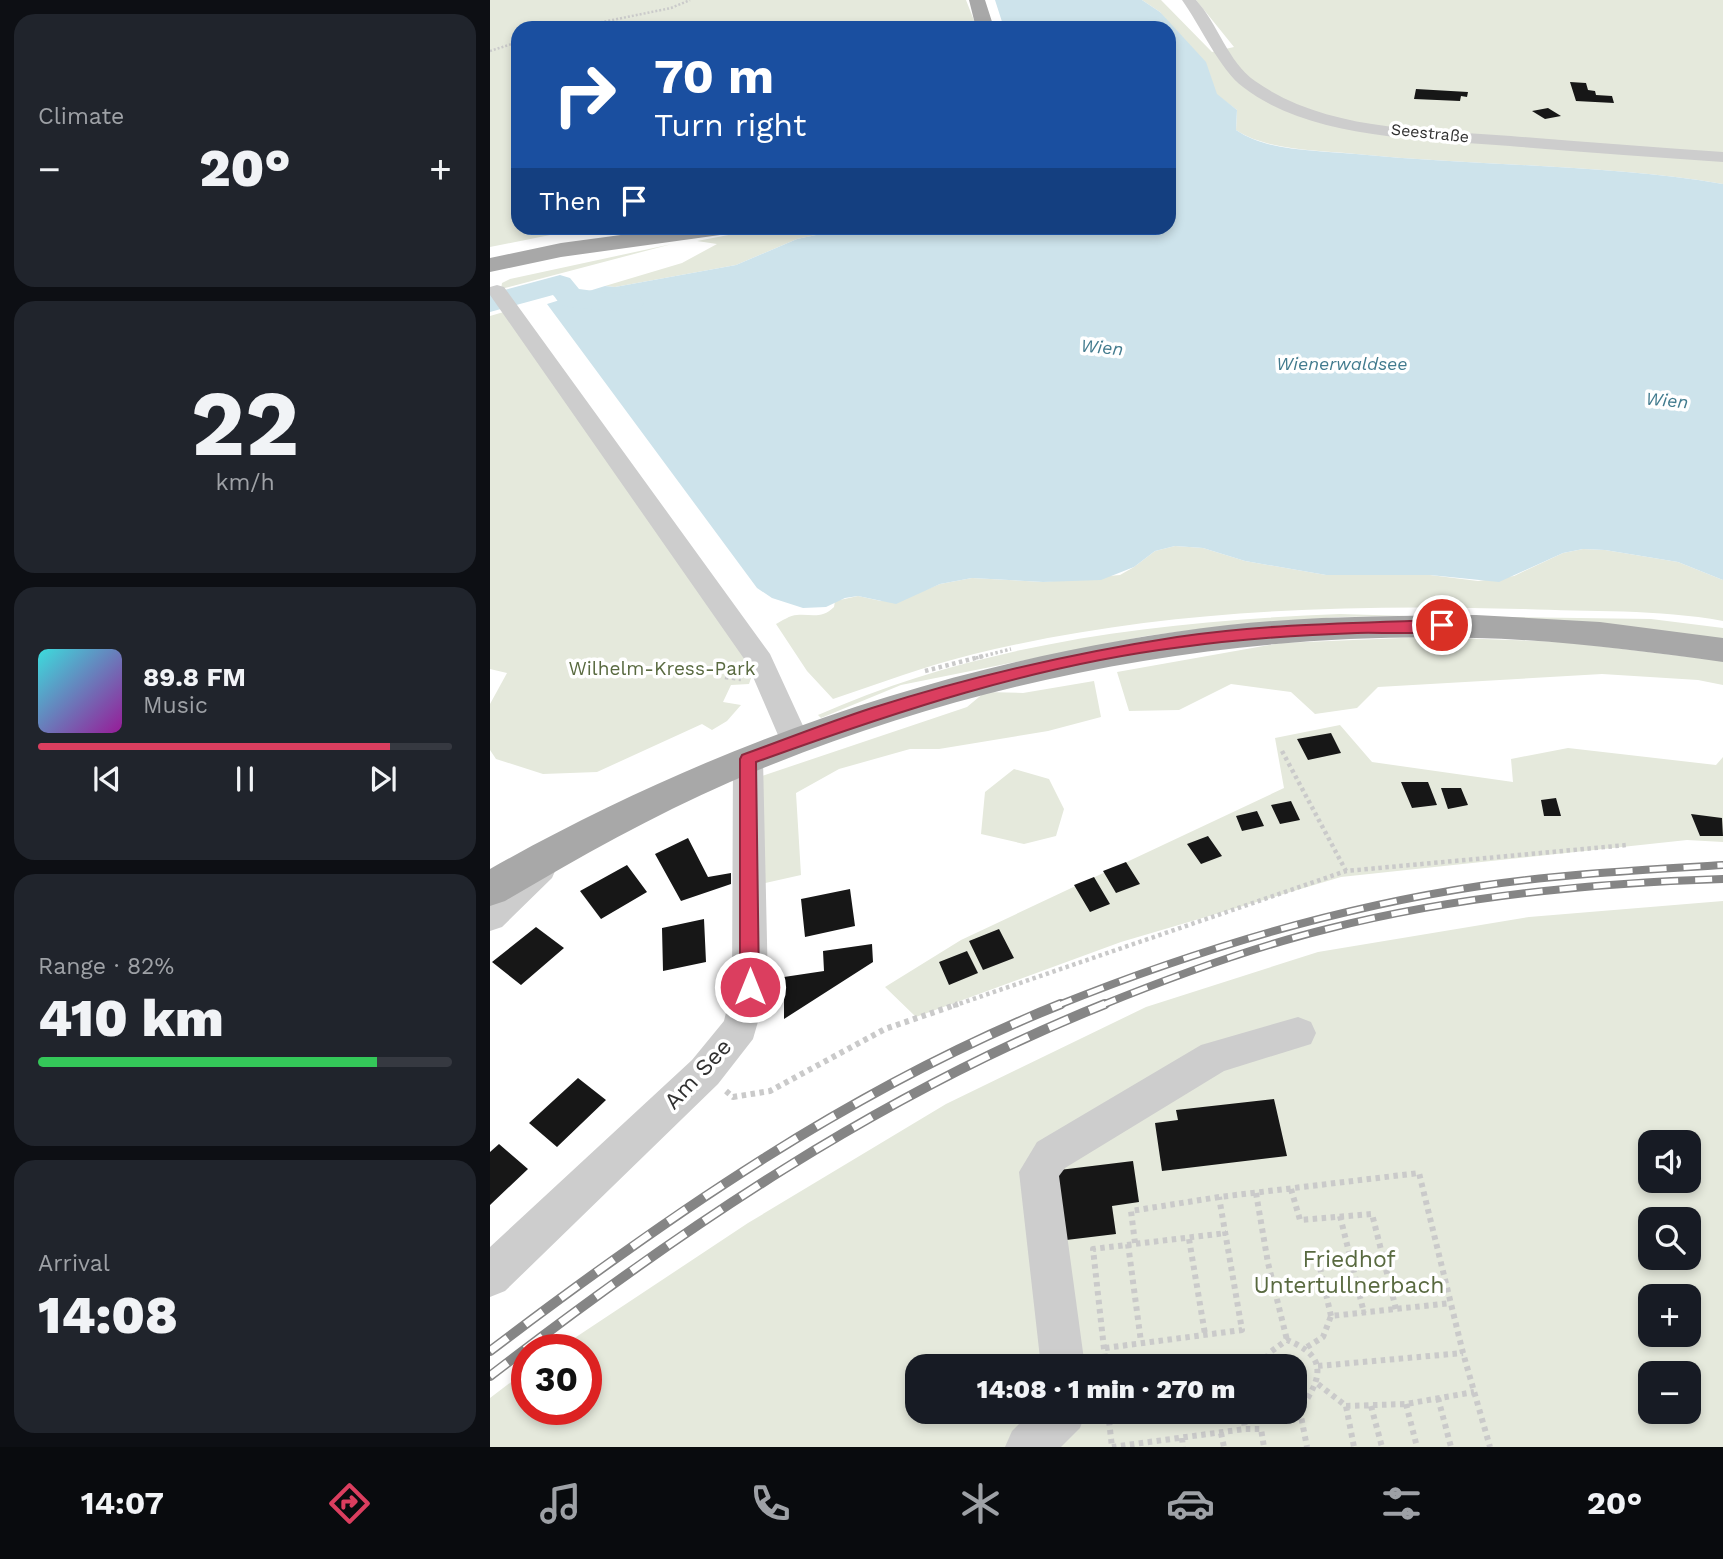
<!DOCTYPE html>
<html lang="en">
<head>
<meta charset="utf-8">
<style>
  body { margin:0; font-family:"Work Sans",sans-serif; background:#20242c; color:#f1f3f6; height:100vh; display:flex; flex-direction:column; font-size:26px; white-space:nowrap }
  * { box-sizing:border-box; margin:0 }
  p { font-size:23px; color:#9ea1a6 }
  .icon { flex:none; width:38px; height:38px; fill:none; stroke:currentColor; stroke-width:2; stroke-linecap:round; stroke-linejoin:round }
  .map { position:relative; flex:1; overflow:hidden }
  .side { display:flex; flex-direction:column; gap:14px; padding:14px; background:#0d0f14; width:490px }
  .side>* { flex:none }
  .banner { position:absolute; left:21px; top:21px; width:665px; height:214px; border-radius:21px; box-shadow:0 4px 10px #0003; background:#1a4fa0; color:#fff; overflow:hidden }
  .tools { position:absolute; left:1148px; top:1130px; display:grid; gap:14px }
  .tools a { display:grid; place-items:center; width:63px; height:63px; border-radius:14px; background:#171b24; box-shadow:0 4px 10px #0003; font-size:35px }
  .speed { position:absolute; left:21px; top:1334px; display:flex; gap:14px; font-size:35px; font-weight:700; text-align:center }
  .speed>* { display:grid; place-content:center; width:91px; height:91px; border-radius:50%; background:#171b24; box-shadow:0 4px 10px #0003; line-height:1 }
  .speed .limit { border:10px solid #d22; background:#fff; color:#111 }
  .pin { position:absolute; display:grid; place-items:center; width:60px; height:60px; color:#fff; margin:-30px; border:4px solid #fff; border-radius:50%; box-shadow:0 2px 7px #0007 }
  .me { position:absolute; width:77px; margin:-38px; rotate:0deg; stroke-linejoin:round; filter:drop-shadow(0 0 5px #0008) }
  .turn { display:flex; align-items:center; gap:24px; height:147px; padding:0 28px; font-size:32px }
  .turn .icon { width:91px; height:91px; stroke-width:2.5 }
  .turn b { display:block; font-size:49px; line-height:60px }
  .then { display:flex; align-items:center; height:66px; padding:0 28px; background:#0003; gap:14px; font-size:26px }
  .big { font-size:52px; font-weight:800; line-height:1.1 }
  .side .card { flex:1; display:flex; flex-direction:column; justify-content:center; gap:10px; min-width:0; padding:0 24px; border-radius:21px; background:#20242c }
  .side .dial { align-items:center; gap:0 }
  .dial b { font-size:91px; line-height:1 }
  .song { display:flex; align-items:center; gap:21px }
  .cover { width:84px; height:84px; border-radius:10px; background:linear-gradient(135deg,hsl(180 70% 55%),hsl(300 70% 35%)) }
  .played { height:7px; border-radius:4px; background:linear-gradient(90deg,#db3e5f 85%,#363941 85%) }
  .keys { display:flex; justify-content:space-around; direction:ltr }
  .heat { display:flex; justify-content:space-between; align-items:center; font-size:38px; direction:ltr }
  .charge { height:10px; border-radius:5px; background:linear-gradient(90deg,#34c759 82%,#363941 0) }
  .trip { position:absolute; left:415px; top:1354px; width:402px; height:70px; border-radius:21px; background:#171b24; box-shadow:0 4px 10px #0003; font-weight:800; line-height:70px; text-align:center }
  .dock { display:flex; height:112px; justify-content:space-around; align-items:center; background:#090b0e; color:#9ea1a6 }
  .dock .icon { width:49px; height:49px }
  .dock .on { color:#db3e5f }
  .dock b { font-size:32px; color:#f1f3f6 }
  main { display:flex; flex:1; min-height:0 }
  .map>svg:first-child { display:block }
  .green { fill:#e5e9dc; fill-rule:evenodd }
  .water { fill:#cde3eb }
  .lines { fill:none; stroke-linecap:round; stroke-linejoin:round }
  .river { fill:#cde3eb; fill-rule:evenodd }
  .building { fill:#171717 }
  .path-far3 { stroke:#cacaca; stroke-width:2.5; stroke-dasharray:2 2; stroke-linecap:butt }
  .path-far2 { stroke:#cacaca; stroke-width:3.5; stroke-dasharray:2.5 2.5; stroke-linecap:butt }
  .path-far1 { stroke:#cacaca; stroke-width:4.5; stroke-dasharray:3.5 3.5; stroke-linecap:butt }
  .path { stroke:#cacaca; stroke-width:6; stroke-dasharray:4.5 4.5; stroke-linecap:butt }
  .minor { fill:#cdcdcd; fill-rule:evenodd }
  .major { fill:#a8a8a8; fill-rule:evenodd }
  .rail-far1-casing { stroke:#858585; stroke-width:8 }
  .rail-casing { stroke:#858585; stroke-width:10 }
  .rail-far1 { stroke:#fff; stroke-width:5; stroke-dasharray:17; stroke-linecap:butt }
  .rail { stroke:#fff; stroke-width:7; stroke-dasharray:22; stroke-linecap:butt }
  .route { fill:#db3e5f; stroke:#8e283e; stroke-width:2 }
  .labels { text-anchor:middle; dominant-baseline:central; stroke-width:7; stroke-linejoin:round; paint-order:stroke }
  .far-street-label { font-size:16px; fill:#303030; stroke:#fff }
  .far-water-label { font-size:18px; font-style:italic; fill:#427b8e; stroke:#fff }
  .park-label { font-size:19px; fill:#596a40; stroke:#fff }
  .near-street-label { font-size:23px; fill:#303030; stroke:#fff }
  .near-park-label { font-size:23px; fill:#596a40; stroke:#fff }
</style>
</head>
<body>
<main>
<section class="side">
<div class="card"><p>Climate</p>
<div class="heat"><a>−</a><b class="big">20°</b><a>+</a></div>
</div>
<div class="card dial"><b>22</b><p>km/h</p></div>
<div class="card">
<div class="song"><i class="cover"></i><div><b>89.8 FM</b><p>Music</p></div></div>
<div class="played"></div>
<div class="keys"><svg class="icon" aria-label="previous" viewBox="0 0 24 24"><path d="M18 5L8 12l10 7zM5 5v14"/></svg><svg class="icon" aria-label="pause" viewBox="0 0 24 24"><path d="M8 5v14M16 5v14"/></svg><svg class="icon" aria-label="next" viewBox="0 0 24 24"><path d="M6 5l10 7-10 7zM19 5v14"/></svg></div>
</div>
<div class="card"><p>Range · 82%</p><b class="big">410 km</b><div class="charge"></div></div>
<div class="card"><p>Arrival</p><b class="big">14:08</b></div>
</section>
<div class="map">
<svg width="1233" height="1447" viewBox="0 0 1233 1447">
  <rect width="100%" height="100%" fill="#fff"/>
  <path class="green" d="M0 0H476L487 28H28V228H148L65 234 0 247Z
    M652 0H671L722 52 744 47 706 0H1233V184C1112 164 988 166 866 154 828 150 778 151 746 130L747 110 727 95 670 12Z
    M275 228H336L326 235 307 239 246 265 125 287 115 286 192 263 227 244 207 241Z
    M182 244 11 289 12 283 20 279Z
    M17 311 256 654 263 672 259 684 241 685 233 702 251 705 237 721 222 730 212 724 107 772 53 774 6 759 0 750V704L17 673 0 669V316Z
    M685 546 713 548 755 561 836 575H940L988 581 1024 576 1073 553 1093 549 1115 550 1188 562 1233 580V621C1167 609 1099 612 1032 609 848 604 664 610 484 654 436 666 390 683 343 699L317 671 286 624C292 621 300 615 307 615 322 614 332 619 344 607L345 601 368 596 391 601 418 597 450 584 482 578 553 582 630 575 644 567 665 551Z
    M850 614 917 616 849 617 742 625 656 636 411 685 331 718 328 715C492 642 672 621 850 614Z
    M950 616 1161 619 1233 628V639Z
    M936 637 1075 642 1233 661V685L1208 680 1112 674 888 687 867 708 825 714 801 692 741 684 689 710 639 711 627 672 791 643Z
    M604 681 611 717 558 731 449 749H420L349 769 306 793 311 875 266 885 269 777 477 707 495 692 533 693Z
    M850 725 882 762 1023 782 1021 759 1078 748 1226 765 1233 757V842L1197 840 851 877 631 942 426 1017 395 987 471 940 794 788 785 738Z
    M524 769 559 779 574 809 566 836 534 844 491 834 495 792Z
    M1233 901V1447H0V1398L37 1370V1409H96V1349H68L258 1223 456 1104 656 1007 828 952 1039 917ZM1160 1143H1199V1181H1160ZM1160 1220H1199V1258H1160ZM1160 1297H1199V1335H1160ZM427 1367H805V1412H427ZM1160 1374H1199V1412H1160Z"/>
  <path class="water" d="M505 0H652L670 12 716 62 727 94 747 110 746 130C778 152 828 150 866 154 988 166 1112 164 1233 184V580L1188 562 1115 550 1093 549 1073 553 1009 582 940 575H836L755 561 713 548 685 546 665 551 644 567 611 580 553 582 482 578 450 584 406 604 368 596 355 598 336 607 313 608 282 598 267 588 57 304 115 286 125 287 246 265 307 239 326 235 336 228H679V28H514Z"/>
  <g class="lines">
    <path class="river" d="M70 275 80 278 89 289 150 297 154 303 150 309C138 312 81 310 70 304 69 303 65 297 63 295L0 312V294Z"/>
  </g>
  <path class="building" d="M1080 82 1096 83 1098 90 1105 91 1106 95 1122 96 1124 103 1086 101Z
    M926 89 978 92 977 97 971 96 970 101 924 99Z
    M1058 108 1071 116 1055 119 1042 111Z
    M841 733 851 753 818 760 807 739Z
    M911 782H938L947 805 922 808Z
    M951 788H971L978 805 958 809Z
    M1066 798 1071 816H1054L1051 800Z
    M801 801 810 820 790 824 781 805Z
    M767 811 774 826 752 831 746 816Z
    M1201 814 1232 818 1233 836H1210Z
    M718 836 732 856 711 864 697 844Z
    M198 838 218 877 241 873V884L191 901 165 854Z
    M636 862 650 884 626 893 613 871Z
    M137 865 157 892 111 919 90 891Z
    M604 877 620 904 600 912 584 885Z
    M360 889 365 926 315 937 311 899Z
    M214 919 216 962 173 971 172 928Z
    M46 927 74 948 31 985 2 962Z
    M509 929 524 958 493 970 479 941Z
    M382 944 383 962 294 1019V977L334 971 333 951Z
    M477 951 488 973 459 985 449 962Z
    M88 1078 116 1100 67 1147 39 1123Z
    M784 1099 797 1156 672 1171 665 1123 688 1120 686 1110Z
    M9 1144 38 1169 0 1205V1152Z
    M643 1161 649 1202 622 1206 626 1234 568 1241 561 1171Z"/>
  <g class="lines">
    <path class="path-far3" d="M83 28 181 8 200 0
      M0 51 28 42
      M253 231 267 228"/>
    <path class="path-far2" d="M486 658 521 649"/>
    <path class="path-far1" d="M435 671 493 656
      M235 677 251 679
      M792 751 856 871
      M463 1006 856 871 1137 845"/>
    <path class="path" d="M236 1091 243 1097 280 1091 395 1029 468 1004
      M801 1189 810 1220 882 1214 906 1309
      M766 1193 778 1263 797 1340
      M850 1216 874 1313
      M699 1239 715 1334
      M645 1243 641 1211 729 1197 929 1173 973 1353 1000 1447
      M638 1244 651 1342
      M828 1259 841 1316
      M817 1347 833 1337 841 1316 961 1303
      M615 1348 752 1330 729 1197
      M828 1366 973 1353
      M616 1367 603 1249 736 1233
      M774 1367 779 1353 797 1340C829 1353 836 1369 817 1399L805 1402
      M828 1384 856 1406 864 1447
      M948 1398 961 1447
      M808 1401 817 1447
      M916 1404 927 1447
      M856 1406 916 1404 984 1392
      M881 1406 892 1447
      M618 1412 622 1447
      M753 1412 755 1429
      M731 1433 734 1447
      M692 1438 693 1447
      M622 1447 755 1429H771L774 1447"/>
    <path class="minor" d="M692 0H706C728 24 738 62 765 81 837 132 937 129 1021 136 1092 142 1162 147 1233 152V162C1162 157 1091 152 1020 146 937 139 821 140 753 87 730 70 710 25 692 0Z
      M7 285 14 287 280 654 320 741 316 749 305 752 294 749 257 663 0 295V287Z
      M258 748 269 751 273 759 278 987 263 1039 228 1084 15 1291 0 1297V1247L202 1060 234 1021 242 987 243 759 247 751Z
      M50 856 62 860 66 869 62 878 12 927 0 931V896L38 860Z
      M808 1017 821 1022 826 1033 821 1044 734 1071 575 1168 569 1176 595 1367H551L529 1172 547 1142 711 1045Z
      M541 1412H596L590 1428 571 1447H515L522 1431Z"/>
    <path class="major" d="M479 0H495L504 28H486Z
      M183 228H242L238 233 230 235 71 257 0 272V258L71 243Z
      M986 615 1110 622 1233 638V662C1151 651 1069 640 986 638 730 631 475 681 240 782 162 816 88 858 15 901L0 906V869C228 740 477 655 738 625 820 616 903 616 986 615Z"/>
    <defs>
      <path id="rail-far1" d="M566 1006C703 951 844 908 990 886 1070 874 1152 870 1233 865
        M610 1006C684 976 760 948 837 929 967 896 1100 883 1233 879"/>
      <path id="rail" d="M0 1351C178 1216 362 1088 571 1004
        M0 1376C191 1229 390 1094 615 1004"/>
    </defs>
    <use href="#rail-far1" class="rail-far1-casing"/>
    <use href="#rail" class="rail-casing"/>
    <use href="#rail-far1" class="rail-far1"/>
    <use href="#rail" class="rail"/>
  </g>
  <path class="route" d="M952 620 957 621 959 625 957 628C930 636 895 632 867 633 808 635 750 639 692 647 545 665 405 712 266 762L269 987 266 993 260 995 253 993 250 987V759L252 755C296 739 339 722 382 708 482 676 584 653 687 637 775 624 863 623 952 620Z"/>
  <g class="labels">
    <g class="far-street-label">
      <text transform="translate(940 133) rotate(6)">Seestraße</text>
    </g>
    <g class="far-water-label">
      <text transform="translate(612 347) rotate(5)">Wien</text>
      <text x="852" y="363">Wienerwaldsee</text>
      <text transform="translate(1177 400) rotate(5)">Wien</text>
    </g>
    <g class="park-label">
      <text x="172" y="668">Wilhelm-Kress-Park</text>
    </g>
    <g class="near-street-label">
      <text transform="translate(208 1074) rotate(-47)">Am See</text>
    </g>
    <g class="near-park-label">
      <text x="859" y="1259">Friedhof<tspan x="859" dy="26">Untertullnerbach</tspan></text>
    </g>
  </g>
</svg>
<div class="tools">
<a><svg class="icon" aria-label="sound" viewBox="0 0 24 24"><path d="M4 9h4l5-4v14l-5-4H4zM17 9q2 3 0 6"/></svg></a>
<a><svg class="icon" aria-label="search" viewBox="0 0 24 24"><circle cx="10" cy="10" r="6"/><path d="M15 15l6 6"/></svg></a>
<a>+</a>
<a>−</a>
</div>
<div class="speed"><div class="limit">30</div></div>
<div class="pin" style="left:952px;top:625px;background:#d93025"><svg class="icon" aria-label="arrive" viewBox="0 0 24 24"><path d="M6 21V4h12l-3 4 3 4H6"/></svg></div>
<svg class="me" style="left:260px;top:987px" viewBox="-20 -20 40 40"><circle r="17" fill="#db3e5f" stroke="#fff" stroke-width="3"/><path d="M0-11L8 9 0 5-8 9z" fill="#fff"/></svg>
<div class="trip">14:08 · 1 min · 270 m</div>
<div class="banner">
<div class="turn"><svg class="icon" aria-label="right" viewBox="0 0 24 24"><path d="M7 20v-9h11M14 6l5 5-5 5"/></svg><div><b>70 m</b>Turn right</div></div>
<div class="then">Then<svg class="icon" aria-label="arrive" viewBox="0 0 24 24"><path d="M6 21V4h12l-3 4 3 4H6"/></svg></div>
</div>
</div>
</main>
<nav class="dock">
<b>14:07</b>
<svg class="icon on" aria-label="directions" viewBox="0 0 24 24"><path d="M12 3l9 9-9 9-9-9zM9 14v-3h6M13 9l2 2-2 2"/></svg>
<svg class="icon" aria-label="music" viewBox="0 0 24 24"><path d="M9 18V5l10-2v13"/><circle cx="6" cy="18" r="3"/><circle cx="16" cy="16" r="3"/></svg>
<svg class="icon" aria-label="phone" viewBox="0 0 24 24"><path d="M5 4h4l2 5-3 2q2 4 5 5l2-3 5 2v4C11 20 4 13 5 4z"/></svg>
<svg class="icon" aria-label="climate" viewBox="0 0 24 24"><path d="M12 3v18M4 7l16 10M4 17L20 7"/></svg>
<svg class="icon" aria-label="car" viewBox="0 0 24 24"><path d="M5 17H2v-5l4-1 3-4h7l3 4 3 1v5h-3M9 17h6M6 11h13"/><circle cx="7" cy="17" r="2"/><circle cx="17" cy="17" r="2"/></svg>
<svg class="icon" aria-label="filters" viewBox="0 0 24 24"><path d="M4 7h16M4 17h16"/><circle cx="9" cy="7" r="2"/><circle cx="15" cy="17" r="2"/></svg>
<b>20°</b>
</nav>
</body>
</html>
